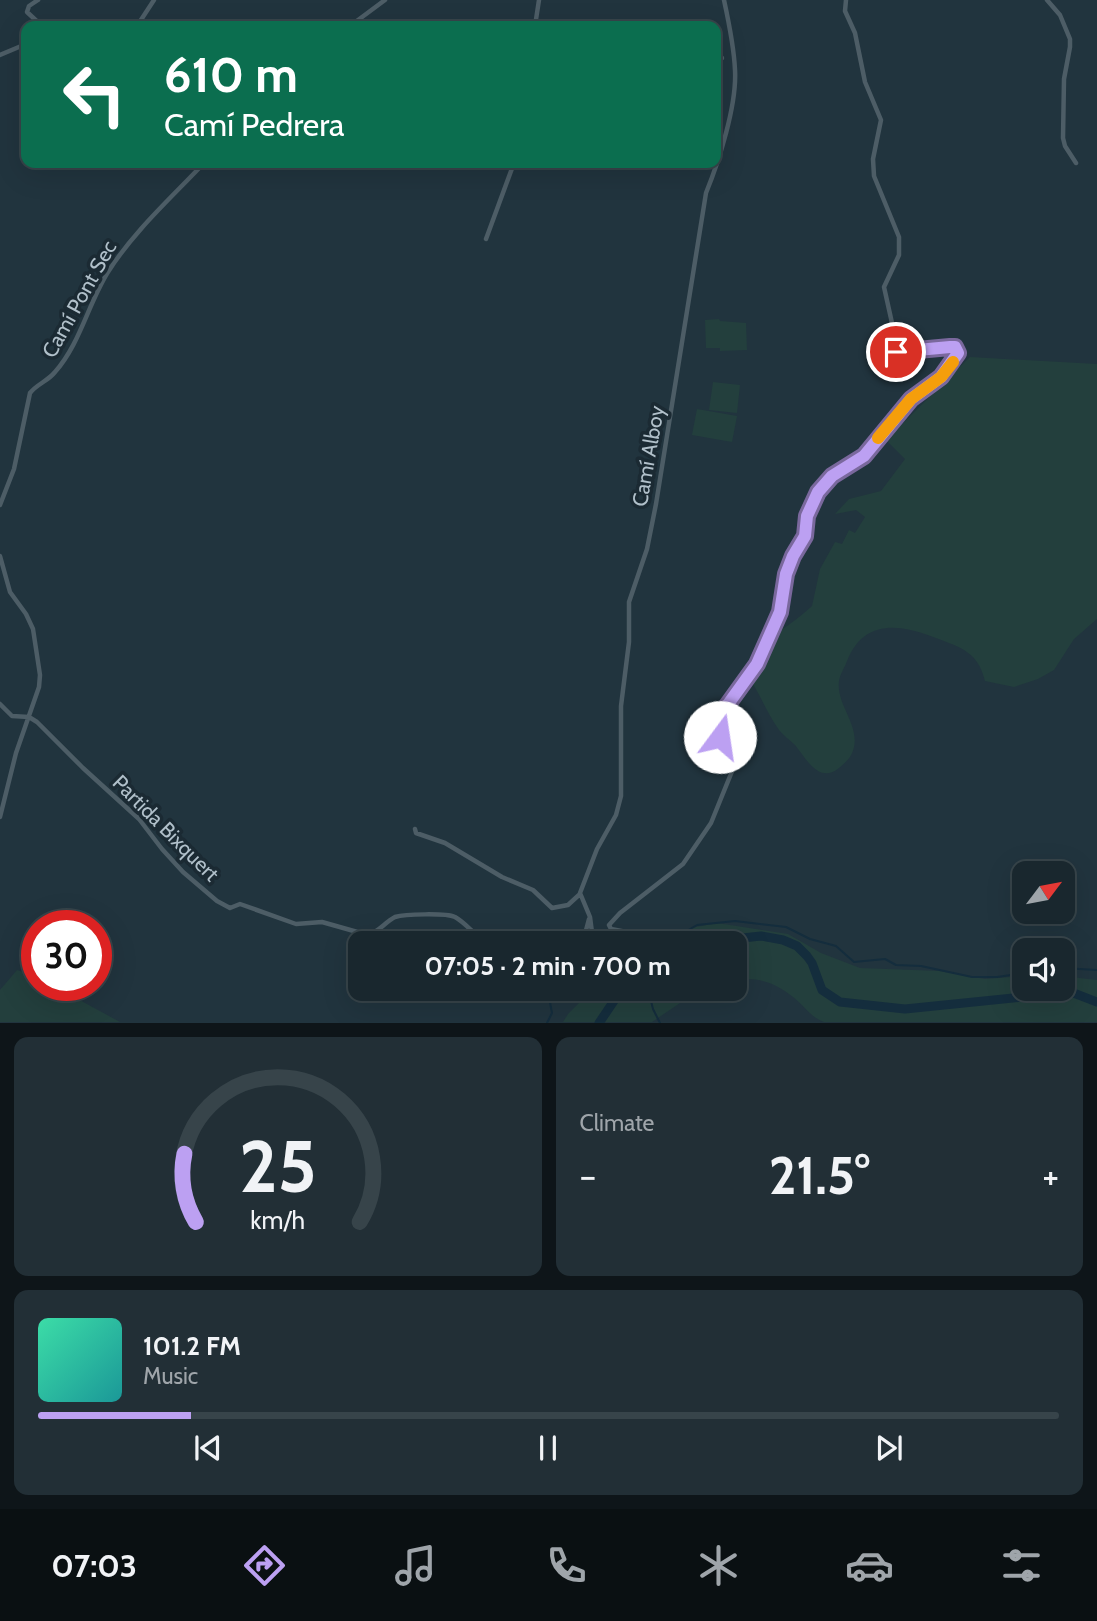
<!DOCTYPE html>
<html lang="en">
<head>
<meta charset="utf-8">
<style>
  body { margin:0; font-family:Cabin,sans-serif; background:#222f36; color:#f1f3f6; height:100vh; display:flex; flex-direction:column; font-size:26px; white-space:nowrap }
  * { box-sizing:border-box; margin:0 }
  p { font-size:23px; color:#9fa5aa }
  .icon { flex:none; width:38px; height:38px; fill:none; stroke:currentColor; stroke-width:2; stroke-linecap:round; stroke-linejoin:round }
  .map { position:relative; height:1023px; overflow:hidden }
  .drawer { display:flex; flex-direction:column; gap:14px; padding:14px; background:#0e1519; flex:1 }
  .drawer>* { flex:none }
  .top-card { position:absolute; left:21px; top:21px; width:700px; height:147px; border-radius:14px; box-shadow:0 7px 28px #0002,0 0 0 2px #37444a; background:#0b6e4f; color:#fff; overflow:hidden }
  .needle { width:46px; rotate:58deg }
  .buttons { position:absolute; left:1012px; top:861px; display:grid; gap:14px }
  .buttons a { display:grid; place-items:center; width:63px; height:63px; border-radius:14px; background:#19272e; box-shadow:0 7px 28px #0002,0 0 0 2px #37444a; font-size:35px }
  .speed { position:absolute; left:21px; top:910px; display:flex; gap:14px; font-size:35px; font-weight:700; text-align:center }
  .speed>* { display:grid; place-content:center; width:91px; height:91px; border-radius:50%; background:#19272e; box-shadow:0 7px 28px #0002,0 0 0 2px #37444a; line-height:1 }
  .speed .limit { border:10px solid #d22; background:#fff; color:#111 }
  .pin { position:absolute; display:grid; place-items:center; width:60px; height:60px; color:#fff; margin:-30px; border:4px solid #fff; border-radius:50%; box-shadow:0 2px 7px #0007 }
  .me { position:absolute; width:77px; margin:-38px; rotate:14deg; stroke-linejoin:round; filter:drop-shadow(0 0 5px #0008) }
  .turn { display:flex; align-items:center; gap:24px; height:147px; padding:0 28px; font-size:32px }
  .turn .icon { width:91px; height:91px; stroke-width:2.5 }
  .turn b { display:block; font-size:49px; line-height:60px }
  .big { font-size:52px; font-weight:700; line-height:1.1 }
  .drawer .widget { flex:1; display:flex; flex-direction:column; justify-content:center; gap:10px; min-width:0; padding:0 24px; border-radius:14px; background:#222f36 }
  .drawer .dial { align-items:center; gap:0 }
  .dial svg { height:182px; overflow:visible; fill:none; stroke:#37444a; stroke-width:7; stroke-linecap:round; text-anchor:middle }
  .dial text { fill:#f1f3f6; stroke:none }
  .song { display:flex; align-items:center; gap:21px }
  .cover { width:84px; height:84px; border-radius:10px; background:linear-gradient(135deg,hsl(160 70% 55%),hsl(180 70% 35%)) }
  .played { height:7px; border-radius:4px; background:linear-gradient(90deg,#bca0f2 15%,#37444a 15%) }
  .keys { display:flex; justify-content:space-around; direction:ltr }
  .heat { display:flex; justify-content:space-between; align-items:center; font-size:38px; direction:ltr }
  .drawer .tiles { flex:1; display:grid; gap:14px; grid-template-columns:1fr 1fr }
  .widget:last-child { grid-column:span 2 }
  .trip { position:absolute; left:348px; top:931px; width:399px; height:70px; border-radius:14px; background:#19272e; box-shadow:0 7px 28px #0002,0 0 0 2px #37444a; font-weight:700; line-height:70px; text-align:center }
  .menu { display:flex; height:112px; justify-content:space-around; align-items:center; background:#0a1012; color:#9fa5aa }
  .menu .icon { width:49px; height:49px }
  .menu .current { color:#bca0f2 }
  .menu b { font-size:32px; color:#f1f3f6 }
  .map>svg:first-child { display:block }
  .green { fill:#233f3d }
  .lines { fill:none; stroke-linecap:round; stroke-linejoin:round }
  .stream { stroke:#142d3d; stroke-width:2 }
  .canal { stroke:#142d3d; stroke-width:5 }
  .river { stroke:#142d3d; stroke-width:9 }
  .street { stroke:#4d5d66; stroke-width:4.5 }
  .route-casing { stroke:#7a689d; stroke-width:18 }
  .route { stroke:#bca0f2; stroke-width:12 }
  .slow { stroke:#f59e0b; stroke-width:12 }
  .labels { text-anchor:middle; dominant-baseline:central; stroke-width:7; stroke-linejoin:round; paint-order:stroke }
  .street-label { font-size:21px; fill:#b1c0ca; stroke:#1b2a33 }
</style>
</head>
<body>
<div class="map">
<svg width="1097" height="1023" viewBox="0 0 1097 1023">
  <rect width="100%" height="100%" fill="#21343e"/>
  <path class="green" d="M719 319 720 321 746 323 747 350 720 351V348H706L705 320Z
    M970 357 1097 364V619L1074 639 1054 670 1038 679 1014 687 985 681C978 652 962 648 936 638 901 624 864 618 847 661 845 667 840 674 839 681 836 704 859 724 854 747 852 757 846 762 839 768 819 785 805 757 795 745 790 740 784 736 779 730 769 716 762 699 753 684L778 631C787 628 804 613 812 606L820 569 835 542 842 544 849 530 855 533 865 517 856 510 835 514 849 499 881 491 905 459 886 440Z
    M713 382 740 385 737 413 709 410Z
    M697 409 737 416 732 442 692 435Z
    M717 923 788 934 821 953 860 968 940 971 985 979 1024 976V989H1062V976L1097 980V1022H824C810 1017 805 1006 793 997 776 983 757 976 735 980V943H661L696 927Z
    M17 970 37 976V985H52L120 1022H0V990Z
    M593 989H706L683 1001 652 1022H563L568 1014Z"/>
  <g class="lines">
    <path class="stream" d="M666 943 697 925 735 921 786 927 810 939 836 946 854 962 885 959 896 965 921 966 972 977H997L1024 973
      M1062 968 1097 970
      M648 989 653 1009 660 1023
      M547 1023 552 1013 548 992 557 989"/>
    <path class="canal" d="M582 943 604 933"/>
    <path class="river" d="M696 943 761 936 783 940 797 946 807 956 812 963 822 990 840 1002 905 1009 1071 992 1097 1002
      M599 1023 622 989"/>
    <path class="street" d="M38 0 29 6 27 12 42 26
      M1047 0 1060 15 1070 39V47L1064 79 1063 138 1065 146 1076 163
      M137 26 154 0
      M350 26 385 0
      M535 26 539 0
      M0 55 26 44
      M716 58H722
      M486 239 514 163
      M0 505 14 469 30 393C37 384 48 381 55 372 80 344 88 304 108 272 134 231 171 198 204 163
      M0 556 10 592 26 614 33 629 40 675 39 687 16 753 0 817
      M0 704 12 716 29 717 37 722 83 768 139 819 162 849 183 872 217 901 230 908 240 904 296 924 322 922 368 935C379 932 385 922 395 917 405 914 446 913 455 917 469 925 475 938 490 943
      M415 829 416 833 445 843 502 877 533 890 552 908 568 905 580 894
      M631 934 602 941 593 940 590 917 580 893 597 849 616 815 621 796V706L629 642V602L647 549 656 504 706 193C719 161 737 105 735 70 734 47 729 23 724 0
      M646 939 637 934 611 929 609 925 620 913 683 864 711 823 737 759 720 737 726 707 732 696 747 681 757 664 780 612 786 574 793 556 805 536 807 516 818 492 833 476 865 456 911 399 941 377 959 353 955 347 896 352 888 349 886 345 892 323 884 287 899 255V237L874 176 873 159 881 120 865 82 855 33 845 11 846 0
      M572 943 585 934 589 919"/>
  </g>
  <g class="lines">
    <defs>
      <path id="route" d="M720 737 726 707 757 664 780 612 786 574 793 556 805 536 807 516 818 492 832 476 864 456 911 399 941 377 958 353 955 347H950L896 352"/>
    </defs>
    <use href="#route" class="route-casing"/>
    <use href="#route" class="route"/>
    <path class="slow" d="M878 438 911 399 941 377 953 362"/>
  </g>
  <g class="labels">
    <g class="street-label">
      <text transform="translate(79 299) rotate(-61)">Camí Pont Sec</text>
      <text transform="translate(648 456) rotate(-80)">Camí Alboy</text>
      <text transform="translate(166 828) rotate(45)">Partida Bixquert</text>
    </g>
  </g>
</svg>
<div class="buttons">
<a><svg class="needle" viewBox="-14 -14 28 28"><path d="M0-13l5 13h-10z" fill="#e53935"/><path d="M0 13l5-13h-10z" fill="#9fa5aa"/></svg></a>
<a><svg class="icon" aria-label="sound" viewBox="0 0 24 24"><path d="M4 9h4l5-4v14l-5-4H4zM17 9q2 3 0 6"/></svg></a>
</div>
<div class="speed"><div class="limit">30</div></div>
<div class="pin" style="left:896px;top:352px;background:#d93025"><svg class="icon" aria-label="arrive" viewBox="0 0 24 24"><path d="M6 21V4h12l-3 4 3 4H6"/></svg></div>
<svg class="me" style="left:720px;top:737px" viewBox="-20 -20 40 40"><circle r="19" fill="#fff"/><path d="M0-13L10 11 0 6-10 11z" fill="#bca0f2"/></svg>
<div class="trip">07:05 · 2 min · 700 m</div>
<div class="top-card">
<div class="turn"><svg class="icon" aria-label="left" viewBox="0 0 24 24"><path d="M17 20v-9H6M10 6l-5 5 5 5"/></svg><div><b>610 m</b>Camí Pedrera</div></div>
</div>
</div>
<section class="drawer">
<div class="tiles">
<div class="widget dial"><svg viewBox="0 0 100 80">
<path d="M14 69A42 42 0 1 1 86 69"/>
<path d="M14 69A42 42 0 0 1 9 39" stroke="#bca0f2"/>
<text x="50" y="56" font-size="32" font-weight="700">25</text>
<text x="50" y="72" font-size="11">km/h</text>
</svg></div>
<div class="widget"><p>Climate</p>
<div class="heat"><a>−</a><b class="big">21.5°</b><a>+</a></div>
</div>
<div class="widget">
<div class="song"><i class="cover"></i><div><b>101.2 FM</b><p>Music</p></div></div>
<div class="played"></div>
<div class="keys"><svg class="icon" aria-label="previous" viewBox="0 0 24 24"><path d="M18 5L8 12l10 7zM5 5v14"/></svg><svg class="icon" aria-label="pause" viewBox="0 0 24 24"><path d="M8 5v14M16 5v14"/></svg><svg class="icon" aria-label="next" viewBox="0 0 24 24"><path d="M6 5l10 7-10 7zM19 5v14"/></svg></div>
</div>
</div>
</section>
<nav class="menu">
<b>07:03</b>
<svg class="icon current" aria-label="directions" viewBox="0 0 24 24"><path d="M12 3l9 9-9 9-9-9zM9 14v-3h6M13 9l2 2-2 2"/></svg>
<svg class="icon" aria-label="music" viewBox="0 0 24 24"><path d="M9 18V5l10-2v13"/><circle cx="6" cy="18" r="3"/><circle cx="16" cy="16" r="3"/></svg>
<svg class="icon" aria-label="phone" viewBox="0 0 24 24"><path d="M5 4h4l2 5-3 2q2 4 5 5l2-3 5 2v4C11 20 4 13 5 4z"/></svg>
<svg class="icon" aria-label="climate" viewBox="0 0 24 24"><path d="M12 3v18M4 7l16 10M4 17L20 7"/></svg>
<svg class="icon" aria-label="car" viewBox="0 0 24 24"><path d="M5 17H2v-5l4-1 3-4h7l3 4 3 1v5h-3M9 17h6M6 11h13"/><circle cx="7" cy="17" r="2"/><circle cx="17" cy="17" r="2"/></svg>
<svg class="icon" aria-label="filters" viewBox="0 0 24 24"><path d="M4 7h16M4 17h16"/><circle cx="9" cy="7" r="2"/><circle cx="15" cy="17" r="2"/></svg>
</nav>
</body>
</html>
